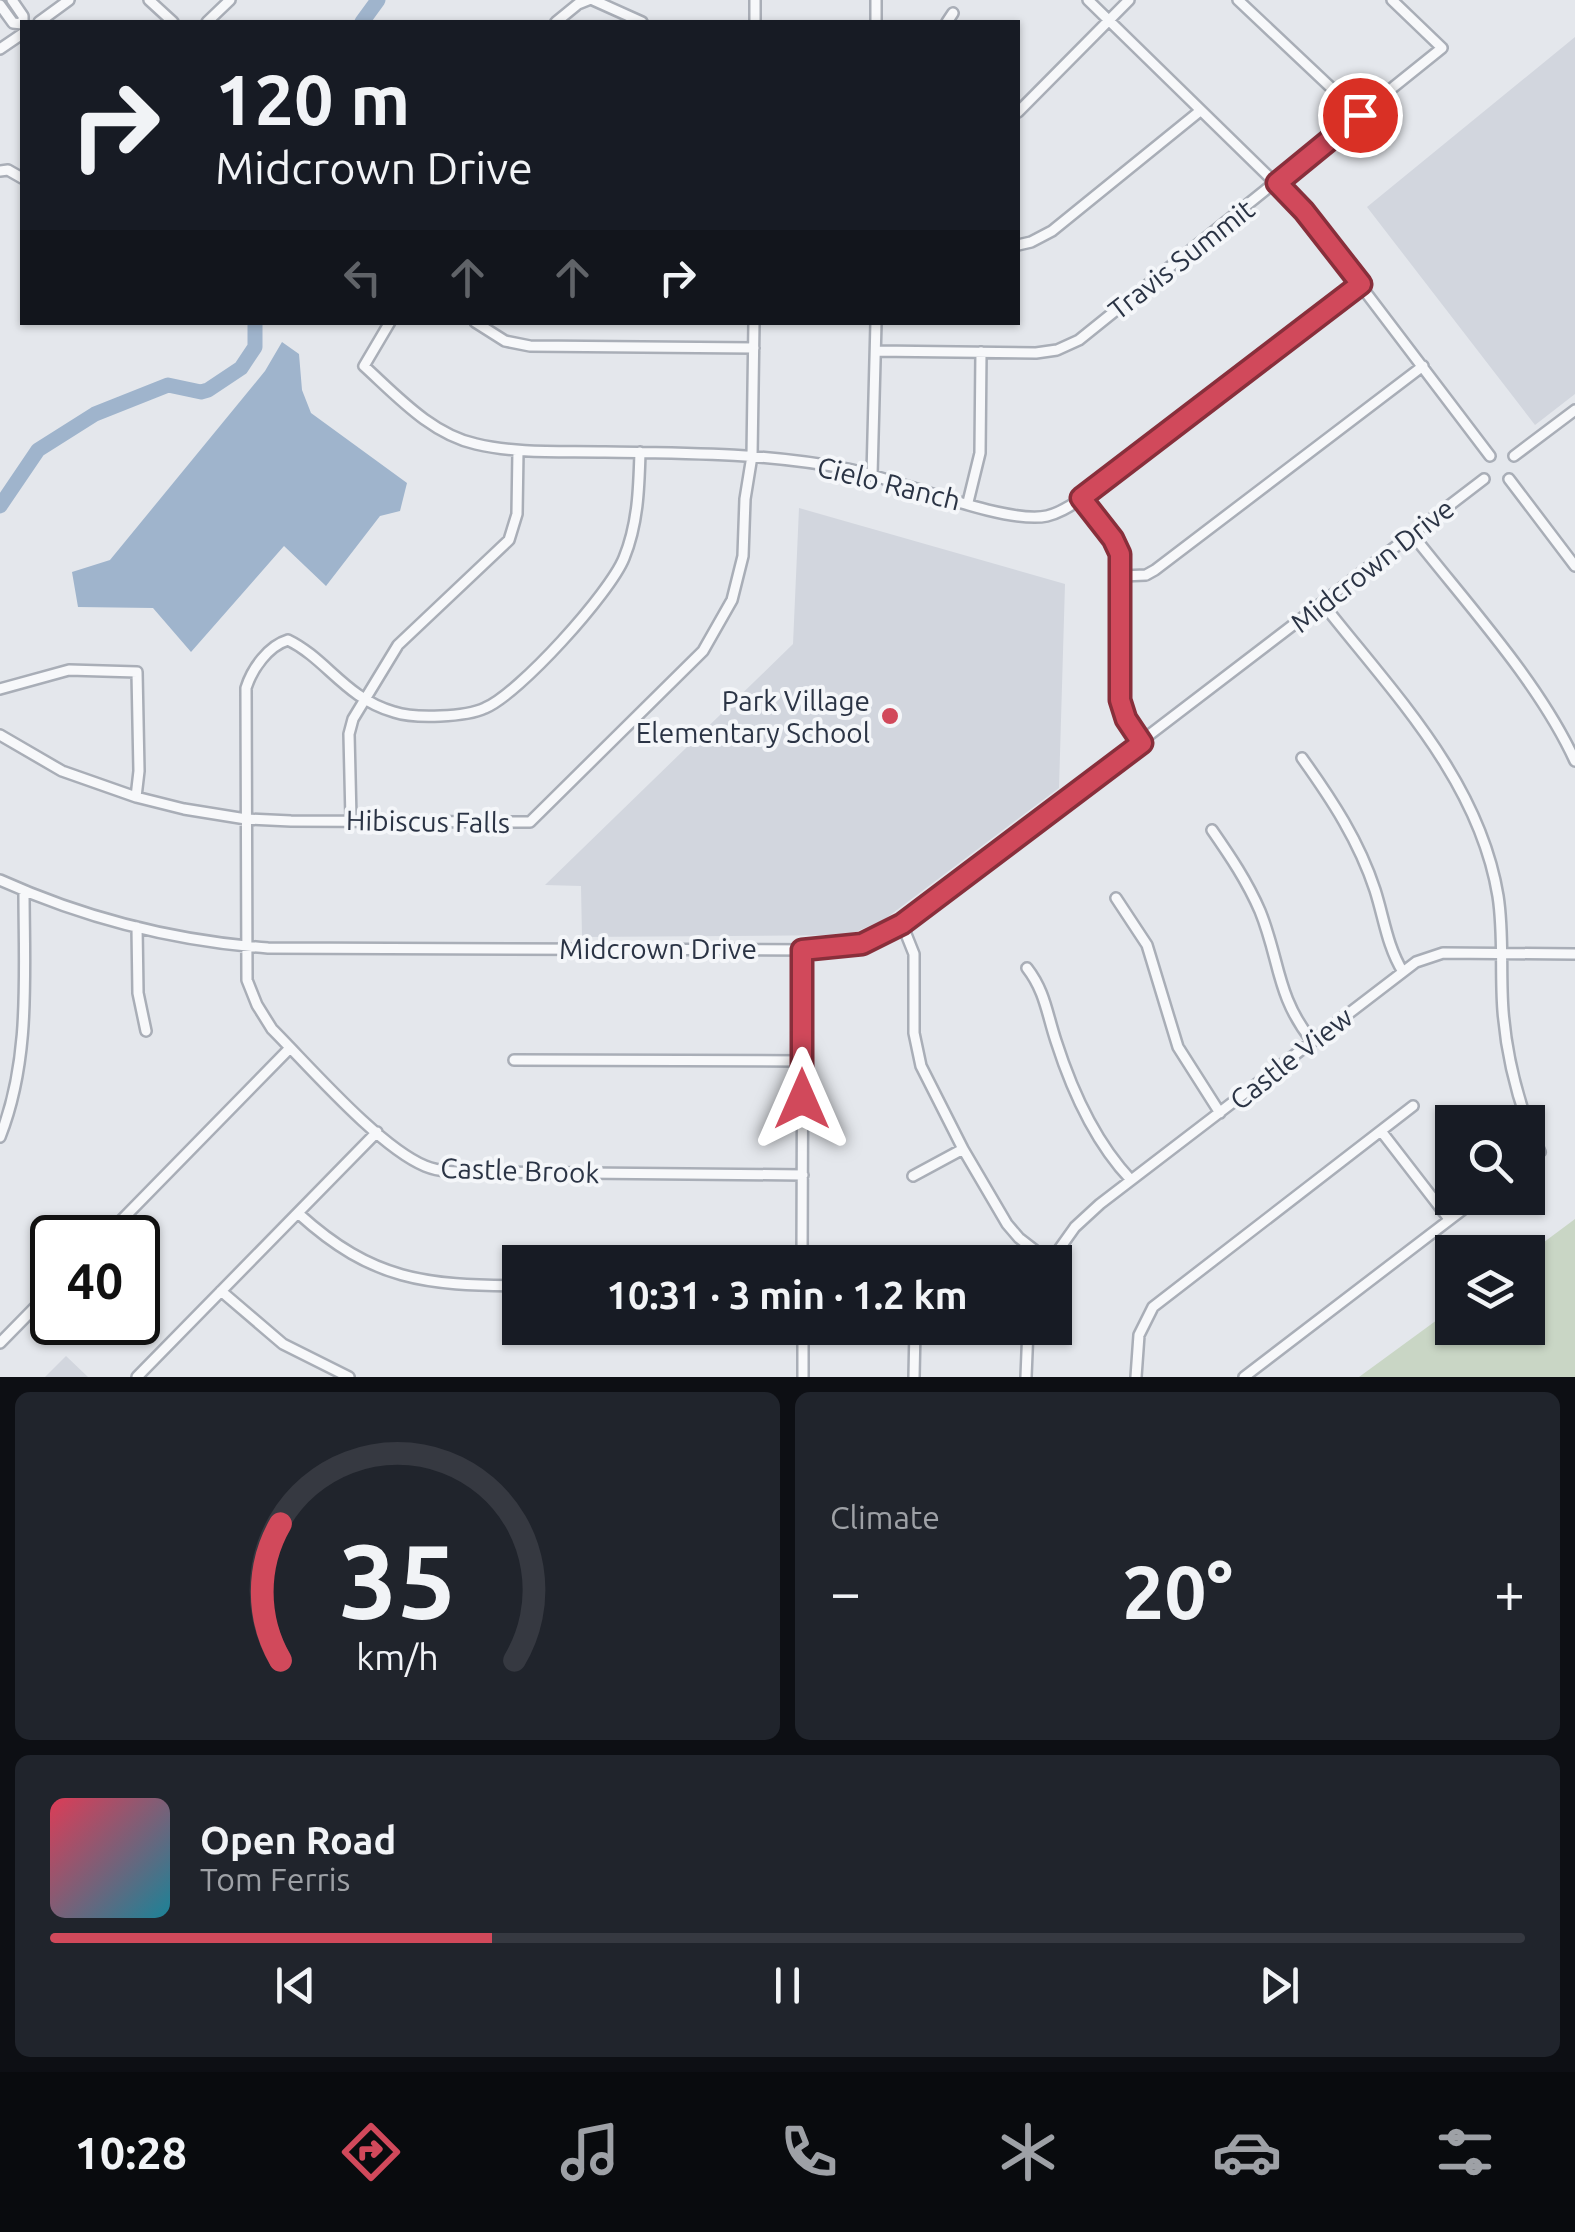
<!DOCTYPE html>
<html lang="en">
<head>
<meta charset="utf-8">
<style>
  body { margin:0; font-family:Ubuntu,sans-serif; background:#20242c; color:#f1f3f6; height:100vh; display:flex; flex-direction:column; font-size:38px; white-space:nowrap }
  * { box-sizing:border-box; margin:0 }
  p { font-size:32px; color:#9ea1a6 }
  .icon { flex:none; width:55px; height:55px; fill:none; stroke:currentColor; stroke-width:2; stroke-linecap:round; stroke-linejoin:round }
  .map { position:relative; height:1377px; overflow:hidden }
  .side { display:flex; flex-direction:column; gap:15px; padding:15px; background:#0d0f14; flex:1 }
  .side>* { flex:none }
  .guide { position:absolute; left:20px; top:20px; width:1000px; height:305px; border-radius:0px; box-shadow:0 2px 8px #0004; background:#171b24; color:#f1f3f6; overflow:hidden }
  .buttons { position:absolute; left:1435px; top:1105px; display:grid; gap:20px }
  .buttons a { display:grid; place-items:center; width:110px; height:110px; border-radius:0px; background:#171b24; box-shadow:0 2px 8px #0004; font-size:50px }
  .speed { position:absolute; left:30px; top:1215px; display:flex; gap:20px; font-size:50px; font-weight:700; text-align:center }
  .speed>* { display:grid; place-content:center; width:130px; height:130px; border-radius:50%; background:#171b24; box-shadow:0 2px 8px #0004; line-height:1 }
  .speed .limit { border:5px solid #111; border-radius:15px; background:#fff; color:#111 }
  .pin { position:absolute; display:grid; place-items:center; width:85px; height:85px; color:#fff; margin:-42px; border:5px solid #fff; border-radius:50%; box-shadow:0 2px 10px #0007 }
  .me { position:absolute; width:110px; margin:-55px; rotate:0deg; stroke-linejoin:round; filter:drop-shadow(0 0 8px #0008) }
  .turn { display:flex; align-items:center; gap:35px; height:210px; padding:0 30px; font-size:45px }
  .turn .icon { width:130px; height:130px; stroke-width:2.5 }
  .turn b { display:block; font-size:70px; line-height:85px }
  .lanes { display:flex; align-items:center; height:95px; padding:0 30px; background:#0003; justify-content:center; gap:50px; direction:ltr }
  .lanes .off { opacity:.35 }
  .big { font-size:75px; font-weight:700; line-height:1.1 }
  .side .tile { flex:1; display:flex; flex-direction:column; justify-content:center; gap:15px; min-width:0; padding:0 35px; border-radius:15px; background:#20242c }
  .side .dial { align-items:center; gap:0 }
  .dial svg { height:260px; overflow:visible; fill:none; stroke:#363941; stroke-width:7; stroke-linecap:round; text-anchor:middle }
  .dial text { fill:#f1f3f6; stroke:none }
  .song { display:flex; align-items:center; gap:30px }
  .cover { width:120px; height:120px; border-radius:15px; background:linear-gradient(135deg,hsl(350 70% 55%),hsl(190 70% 35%)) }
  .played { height:10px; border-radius:5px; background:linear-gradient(90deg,#d1495b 30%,#363941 30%) }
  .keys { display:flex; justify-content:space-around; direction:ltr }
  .heat { display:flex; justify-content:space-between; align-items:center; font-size:55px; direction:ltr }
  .side .tiles { flex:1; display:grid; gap:15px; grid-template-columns:1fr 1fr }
  .tile:last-child { grid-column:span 2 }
  .trip { position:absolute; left:502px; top:1245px; width:570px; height:100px; border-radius:0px; background:#171b24; box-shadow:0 2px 8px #0004; font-weight:700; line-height:100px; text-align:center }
  .tab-bar { display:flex; height:160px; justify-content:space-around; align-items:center; background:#090b0e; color:#9ea1a6 }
  .tab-bar .icon { width:70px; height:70px }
  .tab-bar .current { color:#d1495b }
  .tab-bar b { font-size:45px; color:#f1f3f6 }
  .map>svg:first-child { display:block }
  .built { fill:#d2d6de }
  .green { fill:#c9d6c5 }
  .water { fill:#9fb4cc }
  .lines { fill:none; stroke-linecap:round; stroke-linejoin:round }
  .river { stroke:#9fb4cc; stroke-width:15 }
  .minor-casing { stroke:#a9aeb7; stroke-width:14 }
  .minor { stroke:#f7f8fa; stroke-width:9 }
  .route-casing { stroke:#882f3b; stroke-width:25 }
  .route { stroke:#d1495b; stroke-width:18 }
  .poi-dot { fill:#d1495b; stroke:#f4f6f9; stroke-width:4 }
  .labels { text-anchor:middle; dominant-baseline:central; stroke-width:8; stroke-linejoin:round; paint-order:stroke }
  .street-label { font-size:28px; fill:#2b3445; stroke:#f4f6f9 }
  .poi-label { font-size:28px; fill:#2b3445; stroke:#f4f6f9; text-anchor:end }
</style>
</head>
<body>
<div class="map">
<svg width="1575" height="1377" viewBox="0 0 1575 1377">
  <rect width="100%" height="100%" fill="#e4e7ec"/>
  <path class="built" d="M1575 37V394L1535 425 1367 207Z
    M799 508 1065 584 1059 788 885 919 849 935 582 937 581 886 545 885 793 644Z
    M66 1356 88 1377H45Z"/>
  <path class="green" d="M1575 1219V1377H1359L1452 1309V1328H1528V1254Z"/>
  <path class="water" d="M282 342 299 354 302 390 311 413 407 483 400 511 380 516 326 586 284 546 191 652 153 608 78 607 72 572 110 560 265 371Z"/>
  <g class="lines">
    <path class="river" d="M362 22 378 0
      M0 506 38 450 95 414 168 385 201 392 208 390 241 368 255 347V322"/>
    <defs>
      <path id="minor" d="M12 0 23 16V22
        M149 0 173 22
        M593 0 642 22
        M876 0V22
        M1088 0 1304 211 1490 456
        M1238 0 1360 115
        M0 5 13 23 22 24
        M39 22 69 0
        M207 22 230 0
        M556 22 578 4 588 0
        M755 22V0
        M947 22 953 13
        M0 49 22 34
        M1018 112 1129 0
        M0 171 8 170 22 178
        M1018 245 1031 242 1052 231 1200 111
        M390 322 364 366C397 396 431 434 476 444 518 454 562 451 605 452 686 453 768 453 848 469 897 479 1005 525 1047 516 1060 513 1070 506 1081 499L1361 284
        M475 322 505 341 530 346 754 348
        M876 351 1036 353 1057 350 1079 340 1442 48 1392 0
        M640 452C639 488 638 524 624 558 610 593 519 694 485 708 466 717 415 719 394 712 345 698 327 659 288 640 268 646 252 669 246 688L247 980 257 1005 272 1029C309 1066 379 1147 425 1166 442 1173 461 1172 479 1172L803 1175
        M1514 456 1575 410
        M872 475 876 322
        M1509 479 1575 566
        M1081 499 1113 539 1121 554 1120 700 1125 719 1142 743
        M968 502 980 453 981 352
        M1412 534C1466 603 1539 682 1575 761
        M1122 576 1146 575 1155 570 1423 366
        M1323 604C1393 693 1479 780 1498 896 1504 934 1500 972 1503 1011 1506 1050 1514 1085 1527 1122
        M0 689 69 670 137 672 139 771 136 797
        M0 735 62 771 136 797 184 809 246 819 291 821 530 822 703 651 732 600 743 556 745 499 752 456 754 322
        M1302 758C1332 800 1359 841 1375 890 1384 918 1387 946 1403 972
        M351 819 349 734 353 719 398 645 509 540 517 514 518 451
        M1212 830C1230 856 1247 881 1260 911 1280 960 1276 996 1312 1041
        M0 880C84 918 176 941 268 948L816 950 862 944 902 924 1484 479
        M1116 898 1147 945 1178 1047 1220 1113
        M902 924 914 954V1033L921 1066 963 1149 1007 1224 1019 1238 1050 1262
        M137 927 138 993 146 1031
        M1027 968C1045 991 1047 1014 1056 1041 1072 1091 1094 1141 1131 1180
        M514 1060 802 1061
        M1528 1124 1540 1152 1528 1161
        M1381 1131 1449 1219
        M0 1137C31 1059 24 973 24 891
        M913 1176 963 1149
        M299 1214C373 1281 425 1285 520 1286
        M104 1238 290 1048
        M802 1262 803 949
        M1050 1262 1075 1227 1100 1204 1416 962 1443 953 1575 954
        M221 1291 283 1344 349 1377
        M0 1343 52 1290
        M137 1377 377 1132
        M803 1377V1328
        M914 1377 915 1328
        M1026 1377 1028 1328
        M1136 1377 1139 1335 1153 1307 1413 1106
        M1244 1377 1478 1198"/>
    </defs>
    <use href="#minor" class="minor-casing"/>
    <use href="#minor" class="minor"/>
  </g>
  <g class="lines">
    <defs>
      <path id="route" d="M802 1099V950L862 944 902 924 1142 743 1126 719 1120 700V554L1113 539 1081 498 1361 284 1304 211 1277 183 1360 115"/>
    </defs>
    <use href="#route" class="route-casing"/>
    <use href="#route" class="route"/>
  </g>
  <circle class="poi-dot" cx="890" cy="716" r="10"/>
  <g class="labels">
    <g class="street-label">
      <text transform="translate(1181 259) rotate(-38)">Travis Summit</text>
      <text transform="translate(889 483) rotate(14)">Cielo Ranch</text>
      <text transform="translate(1372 565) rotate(-38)">Midcrown Drive</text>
      <text transform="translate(428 821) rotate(1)">Hibiscus Falls</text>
      <text x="658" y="948">Midcrown Drive</text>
      <text transform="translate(1291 1058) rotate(-38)">Castle View</text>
      <text transform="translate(520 1170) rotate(2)">Castle Brook</text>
    </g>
    <g class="poi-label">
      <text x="870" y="700">Park Village<tspan x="870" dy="32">Elementary School</tspan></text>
    </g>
  </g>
</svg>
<div class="buttons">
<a><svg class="icon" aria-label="search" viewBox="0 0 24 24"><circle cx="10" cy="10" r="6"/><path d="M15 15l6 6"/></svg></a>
<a><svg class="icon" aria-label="layers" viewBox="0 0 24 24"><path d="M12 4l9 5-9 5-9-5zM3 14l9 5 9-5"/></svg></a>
</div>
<div class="speed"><div class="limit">40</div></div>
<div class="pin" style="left:1360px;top:115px;background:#d93025"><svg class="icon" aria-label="arrive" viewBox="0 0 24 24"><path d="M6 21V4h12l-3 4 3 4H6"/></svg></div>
<svg class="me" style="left:802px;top:1099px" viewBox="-20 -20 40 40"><path d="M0-17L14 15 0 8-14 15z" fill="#d1495b" stroke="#fff" stroke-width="4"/></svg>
<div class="trip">10:31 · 3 min · 1.2 km</div>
<div class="guide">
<div class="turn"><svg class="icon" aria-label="right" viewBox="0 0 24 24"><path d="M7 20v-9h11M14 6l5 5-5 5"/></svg><div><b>120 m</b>Midcrown Drive</div></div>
<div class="lanes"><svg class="icon off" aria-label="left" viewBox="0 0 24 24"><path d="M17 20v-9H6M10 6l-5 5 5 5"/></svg><svg class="icon off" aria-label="ahead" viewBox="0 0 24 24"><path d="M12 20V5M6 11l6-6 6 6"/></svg><svg class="icon off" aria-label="ahead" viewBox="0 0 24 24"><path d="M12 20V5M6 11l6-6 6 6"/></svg><svg class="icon" aria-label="right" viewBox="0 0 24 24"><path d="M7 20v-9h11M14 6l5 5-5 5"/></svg></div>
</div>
</div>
<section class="side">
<div class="tiles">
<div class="tile dial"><svg viewBox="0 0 100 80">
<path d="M14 69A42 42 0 1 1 86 69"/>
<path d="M14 69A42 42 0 0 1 14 27" stroke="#d1495b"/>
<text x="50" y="56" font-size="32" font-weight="700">35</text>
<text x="50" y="72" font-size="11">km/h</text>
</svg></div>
<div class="tile"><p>Climate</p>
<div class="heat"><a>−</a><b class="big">20°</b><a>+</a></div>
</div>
<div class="tile">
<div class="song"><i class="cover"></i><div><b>Open Road</b><p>Tom Ferris</p></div></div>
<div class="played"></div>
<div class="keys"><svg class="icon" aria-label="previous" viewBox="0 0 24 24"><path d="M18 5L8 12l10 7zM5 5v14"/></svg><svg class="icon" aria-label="pause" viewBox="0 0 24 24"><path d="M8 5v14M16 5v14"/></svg><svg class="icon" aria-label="next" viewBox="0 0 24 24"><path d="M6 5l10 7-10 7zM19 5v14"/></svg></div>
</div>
</div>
</section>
<nav class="tab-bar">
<b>10:28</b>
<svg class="icon current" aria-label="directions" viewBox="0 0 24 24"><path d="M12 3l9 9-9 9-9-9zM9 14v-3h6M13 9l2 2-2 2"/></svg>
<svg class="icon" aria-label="music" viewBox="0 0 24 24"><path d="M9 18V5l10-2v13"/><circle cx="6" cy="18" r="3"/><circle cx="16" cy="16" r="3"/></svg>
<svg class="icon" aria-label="phone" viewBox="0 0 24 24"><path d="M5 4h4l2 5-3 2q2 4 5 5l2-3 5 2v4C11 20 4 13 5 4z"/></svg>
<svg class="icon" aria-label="climate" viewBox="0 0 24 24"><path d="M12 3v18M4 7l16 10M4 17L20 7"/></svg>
<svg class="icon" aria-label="car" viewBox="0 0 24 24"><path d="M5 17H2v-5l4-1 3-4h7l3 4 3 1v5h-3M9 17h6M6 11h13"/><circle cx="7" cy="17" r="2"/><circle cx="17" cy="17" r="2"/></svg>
<svg class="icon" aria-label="filters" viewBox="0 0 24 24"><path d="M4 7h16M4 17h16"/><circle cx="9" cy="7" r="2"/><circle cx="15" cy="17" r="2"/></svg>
</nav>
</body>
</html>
